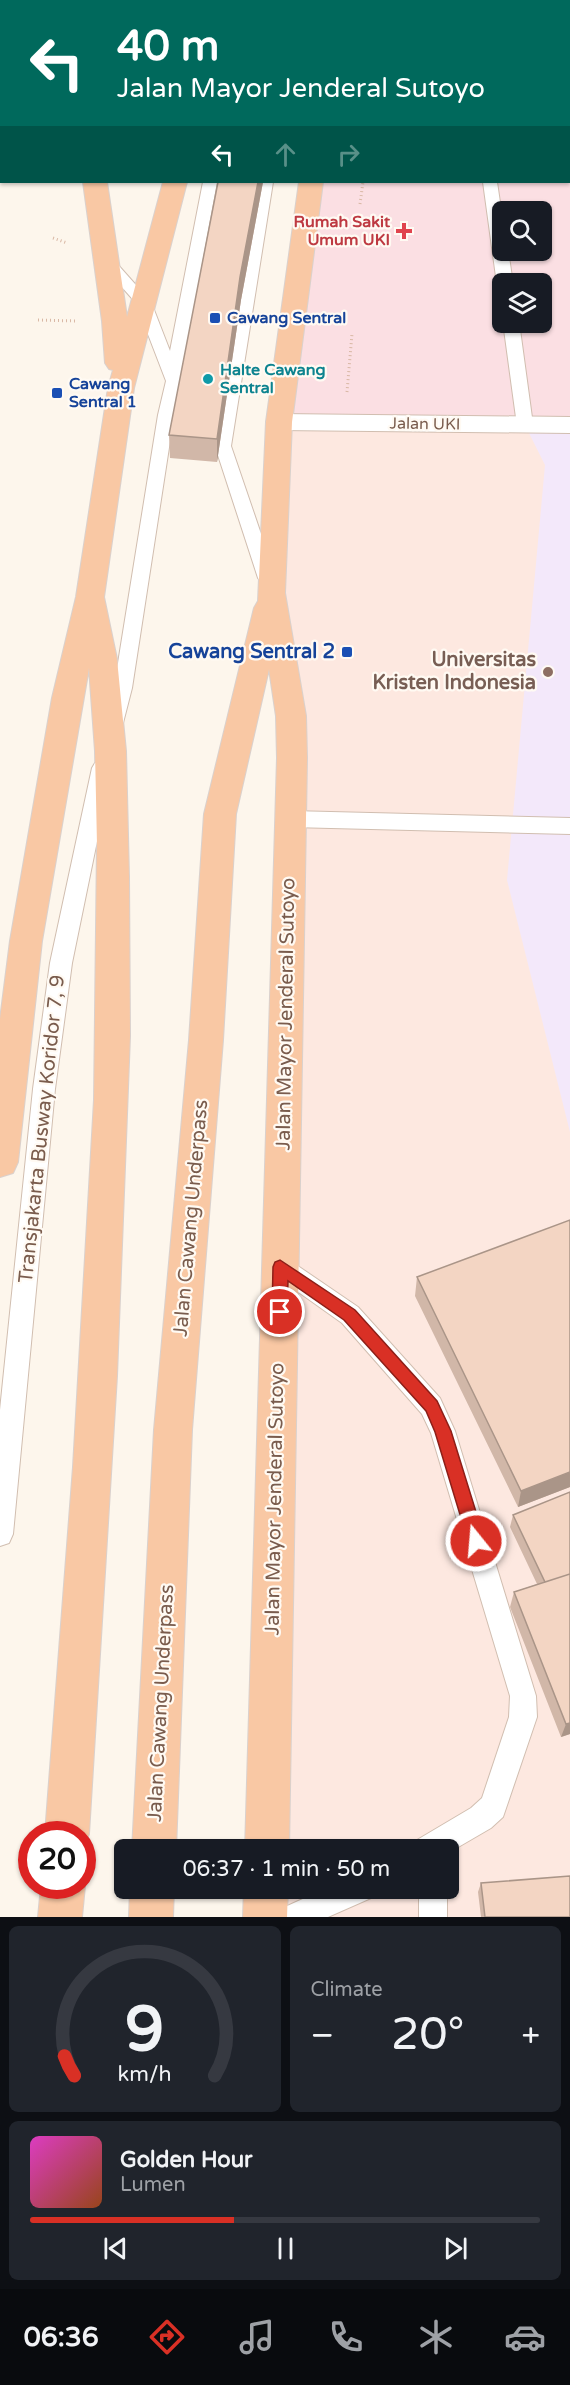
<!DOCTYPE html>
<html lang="en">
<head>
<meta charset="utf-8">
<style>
  body { margin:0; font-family:"Varela Round",sans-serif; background:#20242c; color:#f1f3f6; height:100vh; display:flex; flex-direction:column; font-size:22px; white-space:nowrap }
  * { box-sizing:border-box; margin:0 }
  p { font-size:20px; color:#9ea1a6 }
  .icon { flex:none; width:33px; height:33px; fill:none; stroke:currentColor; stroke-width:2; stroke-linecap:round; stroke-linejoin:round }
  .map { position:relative; height:1917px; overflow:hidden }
  .details { display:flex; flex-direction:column; gap:9px; padding:9px; background:#0d0f14; flex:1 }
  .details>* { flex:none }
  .guide { position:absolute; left:0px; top:0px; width:570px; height:183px; box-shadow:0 2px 4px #0004; background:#00695c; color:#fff; overflow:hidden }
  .buttons { position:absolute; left:492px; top:201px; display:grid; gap:12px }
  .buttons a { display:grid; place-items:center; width:60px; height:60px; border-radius:9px; background:#171b24; box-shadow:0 2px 4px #0004; font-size:30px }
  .speed { position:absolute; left:18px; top:1821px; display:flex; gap:12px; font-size:30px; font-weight:700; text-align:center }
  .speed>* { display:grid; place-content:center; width:78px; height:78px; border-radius:50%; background:#171b24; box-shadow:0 2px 4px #0004; line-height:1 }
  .speed .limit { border:9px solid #d22; background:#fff; color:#111 }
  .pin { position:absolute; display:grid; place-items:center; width:51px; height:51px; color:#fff; margin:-26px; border:3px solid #fff; border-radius:50%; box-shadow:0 2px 6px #0007 }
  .me { position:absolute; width:66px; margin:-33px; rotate:343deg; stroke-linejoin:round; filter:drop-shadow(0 0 4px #0008) }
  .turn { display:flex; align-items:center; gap:21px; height:126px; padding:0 18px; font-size:27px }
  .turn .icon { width:78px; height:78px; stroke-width:2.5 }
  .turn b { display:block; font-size:42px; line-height:51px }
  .lanes { display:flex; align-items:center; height:57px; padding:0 18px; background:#0003; justify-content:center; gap:30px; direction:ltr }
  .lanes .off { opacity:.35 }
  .big { font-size:45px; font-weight:600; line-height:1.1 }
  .details .widget { flex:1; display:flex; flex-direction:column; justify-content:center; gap:9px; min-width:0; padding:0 21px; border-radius:9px; background:#20242c }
  .details .dial { align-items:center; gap:0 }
  .dial svg { height:156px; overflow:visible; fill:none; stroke:#363941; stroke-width:7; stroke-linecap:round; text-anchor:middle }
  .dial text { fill:#f1f3f6; stroke:none }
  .song { display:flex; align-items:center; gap:18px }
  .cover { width:72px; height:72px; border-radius:9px; background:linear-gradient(135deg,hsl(310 70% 55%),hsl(20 70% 35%)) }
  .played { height:6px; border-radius:3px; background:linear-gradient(90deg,#d93025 40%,#363941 40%) }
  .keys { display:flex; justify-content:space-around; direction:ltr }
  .heat { display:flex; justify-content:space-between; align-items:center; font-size:33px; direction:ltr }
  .details .tiles { flex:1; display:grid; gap:9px; grid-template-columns:1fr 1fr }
  .widget:last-child { grid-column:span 2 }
  .trip { position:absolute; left:114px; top:1839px; width:345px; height:60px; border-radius:9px; background:#171b24; box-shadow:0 2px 4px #0004; font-weight:600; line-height:60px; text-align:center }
  .menu { display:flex; height:96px; justify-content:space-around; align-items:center; background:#090b0e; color:#9ea1a6 }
  .menu .icon { width:42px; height:42px }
  .menu .current { color:#d93025 }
  .menu b { font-size:27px; color:#f1f3f6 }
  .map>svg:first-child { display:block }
  .commercial { fill:#fde8e0; fill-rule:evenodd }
  .education { fill:#f3e8fa }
  .medical { fill:#fbdfe3; fill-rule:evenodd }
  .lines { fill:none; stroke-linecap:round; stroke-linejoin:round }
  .service-casing { stroke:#d1beb0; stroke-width:2 }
  .minor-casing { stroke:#d1beb0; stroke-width:2 }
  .trunk-casing { stroke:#dad1cd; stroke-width:2 }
  .motorway-casing { stroke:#dad1cd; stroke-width:2 }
  .path { stroke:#d9b8a5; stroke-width:3; stroke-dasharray:1 3; stroke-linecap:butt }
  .service { fill:#fff; fill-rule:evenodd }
  .minor { fill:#fff; fill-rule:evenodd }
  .trunk { fill:#f9c8a4; fill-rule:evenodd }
  .motorway { fill:#f7b7a3; fill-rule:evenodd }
  .tram { stroke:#b9a8c9; stroke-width:1.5 }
  .wall { fill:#d1b7a8 }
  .shaded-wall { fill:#aa9588 }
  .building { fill:#f3d5c3; stroke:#aa9588; stroke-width:1.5 }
  .route { fill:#d93025; stroke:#8d1f18; stroke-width:1.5 }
  .health-dot { fill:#e0444e; stroke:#fffaf3; stroke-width:2 }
  .transit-dot { fill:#1a4fb4; stroke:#fffaf3; stroke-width:2 }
  .culture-dot { fill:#0f9aa8; stroke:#fffaf3; stroke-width:2 }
  .education-dot { fill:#8d6e63; stroke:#fffaf3; stroke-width:2 }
  .labels { text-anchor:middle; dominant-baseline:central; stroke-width:4.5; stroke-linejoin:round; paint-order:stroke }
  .far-health-label { font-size:16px; font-weight:bold; fill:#be3a42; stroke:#fffaf3; text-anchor:end }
  .far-transit-label { font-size:16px; font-weight:bold; fill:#164399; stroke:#fffaf3; text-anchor:start }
  .far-culture-label { font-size:16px; font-weight:bold; fill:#0d838f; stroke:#fffaf3; text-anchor:start }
  .far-street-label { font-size:16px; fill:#7a5c4d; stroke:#fffaf3 }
  .transit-label { font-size:20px; font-weight:bold; fill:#164399; stroke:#fffaf3; text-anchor:end }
  .education-label { font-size:20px; font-weight:bold; fill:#785e54; stroke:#fffaf3; text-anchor:end }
  .street-label { font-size:20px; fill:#7a5c4d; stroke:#fffaf3 }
</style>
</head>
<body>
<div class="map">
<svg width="570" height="1917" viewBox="0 0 570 1917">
  <rect width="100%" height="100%" fill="#fdf6ec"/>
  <path class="commercial" d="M345 0H570V1917H265L266 1889 448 1888V1850L267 1849 291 819 279 422 312 182H568V2ZM502 212H542V250H502ZM502 284H542V322H502Z"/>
  <path class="education" d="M525 425H570V1132L507 880 545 465Z"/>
  <path class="medical" d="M345 0H570V425L279 422 312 182H568V2ZM502 212H542V250H502ZM502 284H542V322H502Z"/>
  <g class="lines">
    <defs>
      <path id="service" d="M246 0H260V2H246Z
        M291 0H305V2H291Z
        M458 0H472V2H458Z
        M568 70H570V78H568Z
        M203 182H217L174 415 132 688 123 723 120 728 113 730 106 728 103 723 114 688 158 415 166 381 136 303 98 260 106 255 111 257 151 302 170 351Z
        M259 182H273L231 446 276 578 273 582H261L258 578 215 446Z
        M483 182H497L502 216V250H508L513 284H502V288L497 284Z
        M503 322H519L533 425 531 429H519L517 425Z
        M102 761 109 763 112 768 72 963 55 1089 13 1534 9 1543 0 1546V1410L33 1089 50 963 92 768 95 763Z
        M291 811 570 818V834L291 827 284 824 281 819 284 814Z
        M281 1257 289 1260 358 1307 440 1398 455 1431 536 1696 537 1717 503 1817 491 1828 448 1853V1850H413L417 1840 471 1808 482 1798 509 1717 510 1696 431 1433 422 1414 342 1323 273 1274 269 1267 273 1260Z
        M327 1888H375L371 1898 328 1917H281L285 1907Z
        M419 1888H447V1917H419Z"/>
      <path id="minor" d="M279 414 570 417V433L279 430 270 428 266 422 270 416Z"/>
      <path id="trunk" d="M211 0H233L211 2Z
        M328 0H350V2H328Z
        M83 182H107L127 317 163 182H187L134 388 104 597 117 659 126 751 129 877 130 1036 117 1376 89 1834 82 1850V1834H45L73 1467 94 1100 97 845 95 751 89 668 42 941 18 1162 13 1173 0 1177V1019L10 941 52 698 76 597 108 388 113 370 109 369 105 363 102 321Z
        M299 182H323L292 422 285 593 306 716 307 758 289 1850H245L277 758 276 716 269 669 236 814 223 1040 192 1430 176 1850H132L154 1430 189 1040 204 814 254 608 258 601 266 422Z
        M82 1879 85 1886 82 1917H38L41 1886H82Z
        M130 1888H174L173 1917H129Z
        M244 1888H288L287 1917H243Z"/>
      <path id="motorway" d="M33 0H55L33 2Z
        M0 50H2L0 65Z"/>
    </defs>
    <use href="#service" class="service-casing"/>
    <use href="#minor" class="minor-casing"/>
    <use href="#trunk" class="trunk-casing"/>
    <use href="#motorway" class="motorway-casing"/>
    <path class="path" d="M360 204 363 182
      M53 238 67 243
      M38 320 76 321
      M347 392 352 334"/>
    <use href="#service" class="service"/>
    <use href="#minor" class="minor"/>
    <use href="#trunk" class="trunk"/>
    <use href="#motorway" class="motorway"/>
    <path class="tram" d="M118 2 120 0
      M139 2 141 0
      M0 151 2 149"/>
  </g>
  <path class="wall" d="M218 182H263L241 300 217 462 170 458 169 435Z
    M417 1277 570 1487 518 1507 415 1296Z
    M570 1492V1734L561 1737 510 1607 514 1592 537 1584 510 1527 513 1515Z
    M481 1883 570 1917H481L478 1892Z"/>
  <path class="shaded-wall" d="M258 182H263L241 300 217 462V439L240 277Z
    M570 1472V1487L518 1507 521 1491Z
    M570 1723V1734L561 1737 566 1724Z"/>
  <path class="building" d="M218 182H258L240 277 217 439 169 435Z
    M570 1220V1472L521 1491 417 1277Z
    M570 1492V1574L545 1582 513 1515Z
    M570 1574V1723L566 1724 514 1592Z
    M570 1876V1917H485L481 1883Z"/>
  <path class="route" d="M280 1260 355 1310 437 1401 451 1431 485 1541 482 1547 476 1549 471 1547 468 1541 435 1432 426 1411 344 1320 288 1281 287 1312 285 1317 280 1319 274 1317 272 1312 273 1267 275 1262Z"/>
  <path class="health-dot" d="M401 222h6v6h6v6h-6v6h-6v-6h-6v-6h6z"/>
  <g class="transit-dot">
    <rect x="209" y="312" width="12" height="12" rx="3"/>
    <rect x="51" y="387" width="12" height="12" rx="3"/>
    <rect x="341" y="646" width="12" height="12" rx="3"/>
  </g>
  <circle class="culture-dot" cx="208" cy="379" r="6"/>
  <circle class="education-dot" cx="548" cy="672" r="6"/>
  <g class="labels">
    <g class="far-health-label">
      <text x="390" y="222">Rumah Sakit<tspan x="390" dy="18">Umum UKI</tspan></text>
    </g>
    <g class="far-transit-label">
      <text x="227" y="318">Cawang Sentral</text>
      <text x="69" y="384">Cawang<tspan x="69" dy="18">Sentral 1</tspan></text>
    </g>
    <g class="far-culture-label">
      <text x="220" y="370">Halte Cawang<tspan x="220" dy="18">Sentral</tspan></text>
    </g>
    <g class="far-street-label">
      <text transform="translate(425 424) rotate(1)">Jalan UKI</text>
    </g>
    <g class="transit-label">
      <text x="335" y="652">Cawang Sentral 2</text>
    </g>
    <g class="education-label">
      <text x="536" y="660">Universitas<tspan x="536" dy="23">Kristen Indonesia</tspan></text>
    </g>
    <g class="street-label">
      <text transform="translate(286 1014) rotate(-89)">Jalan Mayor Jenderal Sutoyo</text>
      <text transform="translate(42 1129) rotate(-84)">Transjakarta Busway Koridor 7, 9</text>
      <text transform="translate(191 1218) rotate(-85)">Jalan Cawang Underpass</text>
      <text transform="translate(275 1499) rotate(-89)">Jalan Mayor Jenderal Sutoyo</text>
      <text transform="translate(161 1703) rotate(-87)">Jalan Cawang Underpass</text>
    </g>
  </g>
</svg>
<div class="buttons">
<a><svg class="icon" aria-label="search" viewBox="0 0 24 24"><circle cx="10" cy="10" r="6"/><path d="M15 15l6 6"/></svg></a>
<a><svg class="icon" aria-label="layers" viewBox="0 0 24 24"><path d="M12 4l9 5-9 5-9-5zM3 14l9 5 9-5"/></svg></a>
</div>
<div class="speed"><div class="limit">20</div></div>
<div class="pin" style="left:280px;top:1312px;background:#d93025"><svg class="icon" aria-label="arrive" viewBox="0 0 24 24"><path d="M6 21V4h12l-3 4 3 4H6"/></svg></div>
<svg class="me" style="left:476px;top:1541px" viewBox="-20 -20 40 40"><circle r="17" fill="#d93025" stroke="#fff" stroke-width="3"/><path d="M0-11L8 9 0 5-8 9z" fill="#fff"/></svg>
<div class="trip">06:37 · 1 min · 50 m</div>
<div class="guide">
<div class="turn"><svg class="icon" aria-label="left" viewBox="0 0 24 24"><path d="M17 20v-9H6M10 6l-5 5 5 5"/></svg><div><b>40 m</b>Jalan Mayor Jenderal Sutoyo</div></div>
<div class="lanes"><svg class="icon" aria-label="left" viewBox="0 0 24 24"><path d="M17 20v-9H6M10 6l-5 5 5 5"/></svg><svg class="icon off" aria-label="ahead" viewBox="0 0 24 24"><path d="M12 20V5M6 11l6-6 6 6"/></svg><svg class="icon off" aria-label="right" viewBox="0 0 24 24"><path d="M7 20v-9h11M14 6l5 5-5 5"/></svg></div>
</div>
</div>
<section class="details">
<div class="tiles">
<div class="widget dial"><svg viewBox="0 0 100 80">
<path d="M14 69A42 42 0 1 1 86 69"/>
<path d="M14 69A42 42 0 0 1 9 59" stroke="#d93025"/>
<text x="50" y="56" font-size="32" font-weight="700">9</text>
<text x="50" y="72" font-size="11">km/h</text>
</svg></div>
<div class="widget"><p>Climate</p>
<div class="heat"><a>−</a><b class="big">20°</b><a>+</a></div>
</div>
<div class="widget">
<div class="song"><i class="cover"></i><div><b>Golden Hour</b><p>Lumen</p></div></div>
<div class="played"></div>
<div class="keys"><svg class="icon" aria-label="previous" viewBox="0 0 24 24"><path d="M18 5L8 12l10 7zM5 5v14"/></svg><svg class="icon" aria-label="pause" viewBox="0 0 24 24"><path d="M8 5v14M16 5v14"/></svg><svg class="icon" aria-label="next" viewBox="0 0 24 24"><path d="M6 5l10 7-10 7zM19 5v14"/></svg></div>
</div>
</div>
</section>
<nav class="menu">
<b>06:36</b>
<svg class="icon current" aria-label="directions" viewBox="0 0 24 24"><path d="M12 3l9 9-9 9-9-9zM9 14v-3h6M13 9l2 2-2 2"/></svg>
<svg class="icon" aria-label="music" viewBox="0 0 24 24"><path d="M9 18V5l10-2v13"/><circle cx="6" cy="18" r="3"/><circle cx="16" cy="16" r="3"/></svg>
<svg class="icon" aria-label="phone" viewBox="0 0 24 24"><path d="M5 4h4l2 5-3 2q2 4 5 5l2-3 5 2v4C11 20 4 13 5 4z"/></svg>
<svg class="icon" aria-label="climate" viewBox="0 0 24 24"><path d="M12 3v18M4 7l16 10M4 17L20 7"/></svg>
<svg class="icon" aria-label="car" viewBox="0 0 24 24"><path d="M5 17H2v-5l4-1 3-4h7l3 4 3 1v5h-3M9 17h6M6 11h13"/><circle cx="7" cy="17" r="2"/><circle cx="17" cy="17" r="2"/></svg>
</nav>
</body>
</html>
